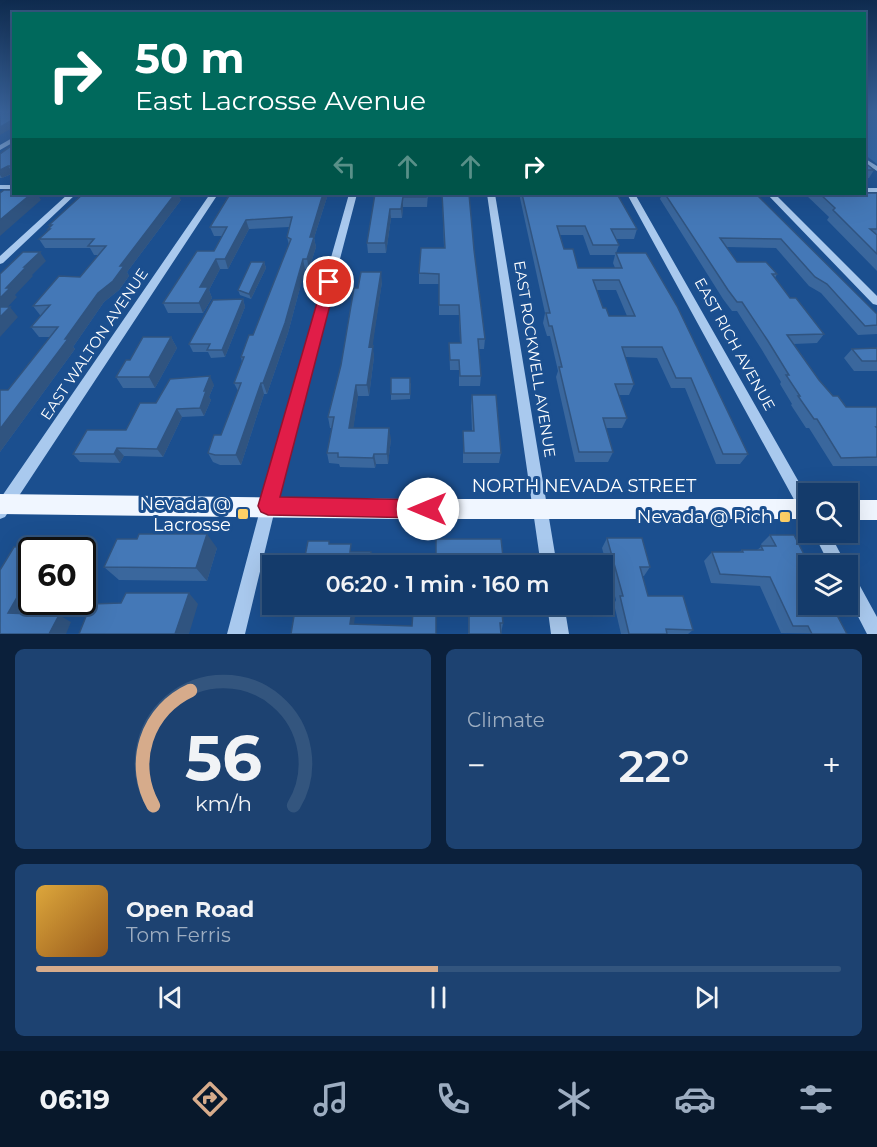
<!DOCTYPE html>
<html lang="en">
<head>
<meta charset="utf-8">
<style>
  body { margin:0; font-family:Montserrat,sans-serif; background:#1d4271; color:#f1f3f6; height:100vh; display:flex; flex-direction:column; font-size:22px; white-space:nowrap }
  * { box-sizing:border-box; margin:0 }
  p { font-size:20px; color:#9dadc1 }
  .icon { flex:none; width:33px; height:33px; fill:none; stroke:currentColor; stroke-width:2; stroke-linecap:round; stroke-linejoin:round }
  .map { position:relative; height:634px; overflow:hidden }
  .details { display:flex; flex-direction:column; gap:15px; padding:15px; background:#0b203b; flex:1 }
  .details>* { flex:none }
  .banner { position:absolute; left:12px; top:12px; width:854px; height:183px; border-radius:0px; box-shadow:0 6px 24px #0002,0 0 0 2px #33557e; background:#00695c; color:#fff; overflow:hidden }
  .buttons { position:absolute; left:798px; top:483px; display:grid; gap:12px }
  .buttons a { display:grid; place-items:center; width:60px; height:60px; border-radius:0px; background:#143b6b; box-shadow:0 6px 24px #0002,0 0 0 2px #33557e; font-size:30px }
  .speed { position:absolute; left:18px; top:537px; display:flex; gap:12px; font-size:30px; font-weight:700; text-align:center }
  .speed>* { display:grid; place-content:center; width:78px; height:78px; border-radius:50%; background:#143b6b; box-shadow:0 6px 24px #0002,0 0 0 2px #33557e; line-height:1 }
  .speed .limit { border:3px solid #111; border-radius:9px; background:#fff; color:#111 }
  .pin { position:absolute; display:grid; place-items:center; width:51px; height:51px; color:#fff; margin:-26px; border:3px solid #fff; border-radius:50%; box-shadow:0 2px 6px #0007 }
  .me { position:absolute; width:66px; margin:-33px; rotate:270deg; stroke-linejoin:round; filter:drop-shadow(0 0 4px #0008) }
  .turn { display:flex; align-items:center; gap:21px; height:126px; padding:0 24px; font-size:27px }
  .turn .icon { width:78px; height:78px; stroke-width:2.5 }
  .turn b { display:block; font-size:42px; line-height:51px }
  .lanes { display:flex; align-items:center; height:57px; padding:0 24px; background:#0003; justify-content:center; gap:30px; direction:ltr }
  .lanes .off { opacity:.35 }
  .big { font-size:45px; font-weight:600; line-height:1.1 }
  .details .card { flex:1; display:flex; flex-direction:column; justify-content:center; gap:9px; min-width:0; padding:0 21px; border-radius:9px; background:#1d4271 }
  .details .dial { align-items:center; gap:0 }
  .dial svg { height:156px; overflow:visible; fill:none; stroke:#33557e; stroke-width:7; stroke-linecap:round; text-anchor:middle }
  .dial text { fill:#f1f3f6; stroke:none }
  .song { display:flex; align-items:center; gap:18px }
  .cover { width:72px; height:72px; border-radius:9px; background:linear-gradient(135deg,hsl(40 70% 55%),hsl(30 70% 35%)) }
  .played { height:6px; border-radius:3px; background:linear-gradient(90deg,#d6ab8b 50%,#33557e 50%) }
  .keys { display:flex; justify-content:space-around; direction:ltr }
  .heat { display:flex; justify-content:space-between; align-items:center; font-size:33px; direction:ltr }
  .details .tiles { flex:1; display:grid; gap:15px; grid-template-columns:1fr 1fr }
  .card:last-child { grid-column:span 2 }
  .trip { position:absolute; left:262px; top:555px; width:351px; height:60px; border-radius:0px; background:#143b6b; box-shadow:0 6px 24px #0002,0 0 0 2px #33557e; font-weight:600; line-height:60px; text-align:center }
  .tab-bar { display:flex; height:96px; justify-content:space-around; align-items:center; background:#08182b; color:#9dadc1 }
  .tab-bar .icon { width:42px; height:42px }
  .tab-bar .current { color:#d6ab8b }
  .tab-bar b { font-size:27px; color:#f1f3f6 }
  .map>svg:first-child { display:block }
  .green { fill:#2e69ad }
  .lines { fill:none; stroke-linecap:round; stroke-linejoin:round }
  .minor { fill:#a9c9ee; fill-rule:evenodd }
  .major { fill:#f0f6ff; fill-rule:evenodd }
  .wall { fill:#3a679d; fill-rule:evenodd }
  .shaded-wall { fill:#305480 }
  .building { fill:#4478b7; stroke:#305480; stroke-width:1.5; fill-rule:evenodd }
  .route { fill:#e11d48; stroke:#92132f; stroke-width:1.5 }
  .poi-dot { fill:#ffd166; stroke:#1b4f8f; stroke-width:2 }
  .labels { text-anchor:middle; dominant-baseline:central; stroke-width:6; stroke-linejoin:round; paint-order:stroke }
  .street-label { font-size:15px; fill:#fff; stroke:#1b4f8f }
  .near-street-label { font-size:18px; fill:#fff; stroke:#1b4f8f }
  .near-poi-label { font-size:18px; fill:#fff; stroke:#1b4f8f; text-anchor:end }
</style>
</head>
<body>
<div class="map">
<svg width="877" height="634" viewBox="0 0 877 634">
  <rect width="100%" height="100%" fill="#1b4f8f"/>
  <path class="green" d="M864 111H877V164L864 154Z"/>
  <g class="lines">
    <path class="minor" d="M14 137V142L0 150V145Z
      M864 158 877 166V171L864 163Z
      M0 185H14V189H0Z
      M864 188H877V192H864Z
      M68 194H76L3 263 0 264V256Z
      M210 194H218L5 517 0 519V499Z
      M349 194H357L282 480 245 634H227L268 480Z
      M487 194H495L557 566H541Z
      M627 194H635L808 498V518L803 516Z
      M767 194H775L877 296V305L873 304Z
      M813 532H829L847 566H830Z
      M848 573 854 575 877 617V634H867L848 597Z
      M547 604H564L569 634H551Z"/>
    <path class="major" d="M0 494 405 499H808V519H405L0 514Z
      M848 500H877V520H848Z"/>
  </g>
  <path class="wall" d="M14 144V173L2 178H0V154Z
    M864 162 874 170 869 178H864Z
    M877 193V271L827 220 829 217 805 194H864Z
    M230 194H328L314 238 316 247 309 269H305L288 333 267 394H264L241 465H220L213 462 208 453 221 435 238 391 234 383 242 362 241 357 253 335 289 245 287 237 289 227 249 229 228 269H220L209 290 212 298 203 313H168L163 303 214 251 222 236H214L210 227Z
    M375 194H428L427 207H403L402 218H391L386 253H368L367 243Z
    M442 194 474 250 485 339 484 349H479L481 376 480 386H459V370H450L449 343H460L459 315H439V284H419V273L444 248Z
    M520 194H617L637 229 634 239H616L619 245 616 253 748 454 740 464H716L685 388H671L657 358 625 357 634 384 629 395H619L627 418 622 428H606L613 452 608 462H575L556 377 558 371 550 336H547L543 323 545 313 520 198ZM560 235H583L590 255H615L613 263 615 268H578L564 249ZM597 290H616L627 316H609L603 308Z
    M662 194H756L877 314V334L858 335 821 293 809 286 776 248 726 247 737 262 777 274 775 278 790 298 824 334 817 343 794 344 819 380 833 396 846 407H877V466H833L809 428H806L791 405 792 404 780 384 781 382 762 350 737 311H732L723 299 660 199Z
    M181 200 127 272 129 276 119 290 104 302 73 347 75 349 0 452V390H8L50 337H39L31 327 41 315H40L33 306 80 277 98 255H94L90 248H45L39 239 49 230 48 229 50 226 49 225Z
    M264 262 266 268 251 299 240 295 238 290Z
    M382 282 372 346 374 357 369 396H358L353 428 391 439 388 464H376L375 468 340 467 339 464 329 463 327 453 332 428H330L328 417 341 365 358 288Z
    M243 299 245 307 225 357 211 358 208 352H193L189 344Z
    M171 337 177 348 155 388H123L116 377 130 360Z
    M877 348V371H854L844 358 852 349Z
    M411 383 410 399 391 400V394Z
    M214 385 209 397 211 400 204 416 182 417 163 457 124 456 120 463 80 462 73 454 126 430 156 403Z
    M472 395 501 453 499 463H463V431H472L471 406Z
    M770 535 808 566V568L807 569 808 604 847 634 781 633 760 586 711 583 704 561 712 552H739L742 550H757L762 546 761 544Z
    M607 538 650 567 644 576H642L648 596 693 630 688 634H621L614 604 616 600 602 548Z
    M137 539 217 548 207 581 119 580 104 567Z
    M468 604H501L503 623 501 634H468Z"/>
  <path class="shaded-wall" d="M14 119V127L0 135V127Z
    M8 166 13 173 2 178 0 175V170Z
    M31 194H37L41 200 0 236V220Z
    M175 194H178L181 200 127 272 129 276 119 290 104 302 73 347 75 349 0 452V429L98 293Z
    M323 194H328L314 238 316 247 309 269 307 259 310 237Z
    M403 197V207L402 218 401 209Z
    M390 209 391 218 386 253 385 243Z
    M246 220 249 229 228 269 225 259Z
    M40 252 46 261 32 275 33 276 15 295 17 297 3 312 0 308V298L6 288 24 267Z
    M216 259 220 269 209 290 212 298 203 313 199 303 200 287Z
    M303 259 305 269 288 333 267 394 263 383Z
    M264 262 266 268 251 299 249 294Z
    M381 272 382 282 371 357 369 347Z
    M243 299 245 307 225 357 222 350Z
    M10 307 18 317 0 337V317Z
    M171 337 177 348 155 388 149 377Z
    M373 346 374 357 369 396 367 385Z
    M210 376 214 385 209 397 211 400 204 416 200 408 204 391Z
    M261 383 264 394 241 465 236 455Z
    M356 385 358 396 352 438 349 428Z
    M177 409 182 417 163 457 157 449Z
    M389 428 391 439 388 464 387 454Z
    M117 448 124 456 120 463 114 454Z
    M374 454 376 464 375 468 373 458Z
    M207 534 217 548 207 581 196 568Z
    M65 544 73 550H62Z
    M371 552 373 561V566H370Z
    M28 578 32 580V602H33L22 621 8 613Z
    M189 593 198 604 189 634H175Z
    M352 610 355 617 353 631 350 624Z
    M59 615 71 622 66 634H49Z"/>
  <path class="building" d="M0 111H14V119L0 127Z
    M14 144V166H8L0 170V154Z
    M864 162 874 170H864Z
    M4 190H14V194H31L0 220V193Z
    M864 193H877V229H870L877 235V254L833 210 835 208 820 194Z
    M83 194H175L120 266H124L113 281 98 293 65 339H68L0 429V390H8L58 327H31L50 305 33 306 59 276 80 277 106 246H88L94 239H39L50 229H48L52 225H49Z
    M230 194H323L310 237H314L307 259H303L285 323 263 383H261L236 455H215L208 453 214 435H221L241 383H234L244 357H241L249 335H253L291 239 287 237 292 217 246 220 225 259H216L200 287H208L199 303H163L197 251H214L227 227H210Z
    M375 194H427L426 197H403L401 209H390L385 243H367Z
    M442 194H469L474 250 485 339H478L481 376H460L459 360H450L449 343H461L459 305H439V274L419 273 421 248H445Z
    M522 194H617L637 229H611L619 245H593L585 226H557L564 249H573L578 268H622L616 253H646L677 306 748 454H723L691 378H676L662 347H622L634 384H615L627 418H603L613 452H579L559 367H562L552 326H549L546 313H550ZM593 280H619L635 316H609L606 308H603Z
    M665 194H756L877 314V325L865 326 827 284 815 277 781 239 720 238 737 262H766L777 274H772L790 298H796L824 334 787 335 819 380 833 396H838L846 407H877V427H876L877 428V457L841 458 817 419H814L798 396H800L786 375H789L768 341 742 302H737L728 290Z
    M23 252H40L24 267H26L6 288H10L0 298V274Z
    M251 262H264L249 294 238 290Z
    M361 272H381L369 347 373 346 367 385H356L349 428H389L387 454H374L373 458 338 457V453H327L334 417H328L341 365 354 288H358Z
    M243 299 222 350H207L210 344H189L213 300Z
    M0 307H10L0 317Z
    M143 337H171L149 377H116L126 360H130Z
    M877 348V361H862L852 349Z
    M210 376 204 391H206L200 408 177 409 157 449 117 448 114 454H73L87 430H126L140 403H156L170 379Z
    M391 378H410V394H391Z
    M472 395H496L501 453H464L463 431H474Z
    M139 534H207L196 568 104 567 117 539H137Z
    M770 535H794L810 566H806L808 572V604H831L847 634H812L808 626H793L770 577 720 574 712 552H743L742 550H763L761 546H776Z
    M607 538H642L650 567H640L648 596H683L693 630 666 629 667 634H629L620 596H623Z
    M436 539H501L504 566H436Z
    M308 541H329V544H351L350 552H371L370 566H303Z
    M65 544 62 550H32V578H28L8 613 59 615 49 634H0V570L14 547Z
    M126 593H189L175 634H79L91 604 121 603Z
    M469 604H501L503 623H500L501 634H469Z
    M295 610H352L350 624 412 626 413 611H436V634H291Z"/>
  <linearGradient id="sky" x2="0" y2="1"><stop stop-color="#0f2b4f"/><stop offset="0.56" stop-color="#39639b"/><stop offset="1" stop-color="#39639b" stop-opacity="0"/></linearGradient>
  <rect width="877" height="200" fill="url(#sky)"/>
  <path class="route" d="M329 278 336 282 280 497 428 500 434 502 437 509 434 516 428 518 268 515 261 512 258 506 323 282Z"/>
  <g class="poi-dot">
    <rect x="237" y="508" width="12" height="12" rx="3"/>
    <rect x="779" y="511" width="12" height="12" rx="3"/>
  </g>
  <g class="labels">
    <g class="street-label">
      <text transform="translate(94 344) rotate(-56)">EAST WALTON AVENUE</text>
      <text transform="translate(735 344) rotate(61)">EAST RICH AVENUE</text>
      <text transform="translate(535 359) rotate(81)">EAST ROCKWELL AVENUE</text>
    </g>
    <g class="near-street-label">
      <text x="584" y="486">NORTH NEVADA STREET</text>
    </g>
    <g class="near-poi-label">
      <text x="231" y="504">Nevada @<tspan x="231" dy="21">Lacrosse</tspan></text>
      <text x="773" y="517">Nevada @ Rich</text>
    </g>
  </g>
</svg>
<div class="buttons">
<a><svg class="icon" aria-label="search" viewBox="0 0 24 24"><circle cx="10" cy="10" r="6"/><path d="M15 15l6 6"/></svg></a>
<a><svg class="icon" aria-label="layers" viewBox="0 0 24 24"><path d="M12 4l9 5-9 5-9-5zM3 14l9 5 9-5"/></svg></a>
</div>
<div class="speed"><div class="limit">60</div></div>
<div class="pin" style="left:329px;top:282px;background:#d93025"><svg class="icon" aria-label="arrive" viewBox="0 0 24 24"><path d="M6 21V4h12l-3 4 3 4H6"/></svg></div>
<svg class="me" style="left:428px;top:509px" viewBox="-20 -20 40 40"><circle r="19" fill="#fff"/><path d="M0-13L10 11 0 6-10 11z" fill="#e11d48"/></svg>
<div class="trip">06:20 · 1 min · 160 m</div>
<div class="banner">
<div class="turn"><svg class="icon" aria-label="right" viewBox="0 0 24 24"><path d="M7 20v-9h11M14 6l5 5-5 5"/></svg><div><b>50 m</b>East Lacrosse Avenue</div></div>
<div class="lanes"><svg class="icon off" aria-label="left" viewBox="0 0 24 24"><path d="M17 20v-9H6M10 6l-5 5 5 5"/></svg><svg class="icon off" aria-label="ahead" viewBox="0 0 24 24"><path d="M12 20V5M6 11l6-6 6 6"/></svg><svg class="icon off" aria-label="ahead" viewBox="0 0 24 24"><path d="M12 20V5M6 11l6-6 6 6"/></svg><svg class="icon" aria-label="right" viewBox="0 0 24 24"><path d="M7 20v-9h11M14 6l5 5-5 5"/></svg></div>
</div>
</div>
<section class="details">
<div class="tiles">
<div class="card dial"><svg viewBox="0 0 100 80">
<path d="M14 69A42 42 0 1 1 86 69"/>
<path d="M14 69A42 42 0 0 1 33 10" stroke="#d6ab8b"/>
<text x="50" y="56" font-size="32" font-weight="700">56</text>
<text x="50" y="72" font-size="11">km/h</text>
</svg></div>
<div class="card"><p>Climate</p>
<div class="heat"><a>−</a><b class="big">22°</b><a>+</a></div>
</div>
<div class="card">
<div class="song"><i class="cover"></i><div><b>Open Road</b><p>Tom Ferris</p></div></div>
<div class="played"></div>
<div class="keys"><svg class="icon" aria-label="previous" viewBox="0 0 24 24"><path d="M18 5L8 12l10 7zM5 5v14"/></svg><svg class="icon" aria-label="pause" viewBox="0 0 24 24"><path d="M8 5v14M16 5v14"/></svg><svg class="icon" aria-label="next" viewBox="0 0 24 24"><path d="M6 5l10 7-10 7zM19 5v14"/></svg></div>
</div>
</div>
</section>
<nav class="tab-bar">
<b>06:19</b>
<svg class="icon current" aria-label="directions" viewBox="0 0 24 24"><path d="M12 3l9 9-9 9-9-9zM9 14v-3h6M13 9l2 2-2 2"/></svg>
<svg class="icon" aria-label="music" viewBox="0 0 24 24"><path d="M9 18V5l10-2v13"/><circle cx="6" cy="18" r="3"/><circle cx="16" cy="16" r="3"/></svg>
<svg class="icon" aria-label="phone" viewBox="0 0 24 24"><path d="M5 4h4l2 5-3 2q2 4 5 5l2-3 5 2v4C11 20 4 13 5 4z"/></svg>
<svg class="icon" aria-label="climate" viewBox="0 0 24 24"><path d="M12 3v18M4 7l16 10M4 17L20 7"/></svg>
<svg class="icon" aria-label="car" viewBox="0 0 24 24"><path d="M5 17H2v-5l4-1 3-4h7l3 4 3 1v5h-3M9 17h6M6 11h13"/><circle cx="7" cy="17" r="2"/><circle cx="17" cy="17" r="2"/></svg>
<svg class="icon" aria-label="filters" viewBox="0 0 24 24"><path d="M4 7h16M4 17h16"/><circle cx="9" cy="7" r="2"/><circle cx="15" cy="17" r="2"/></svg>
</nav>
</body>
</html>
